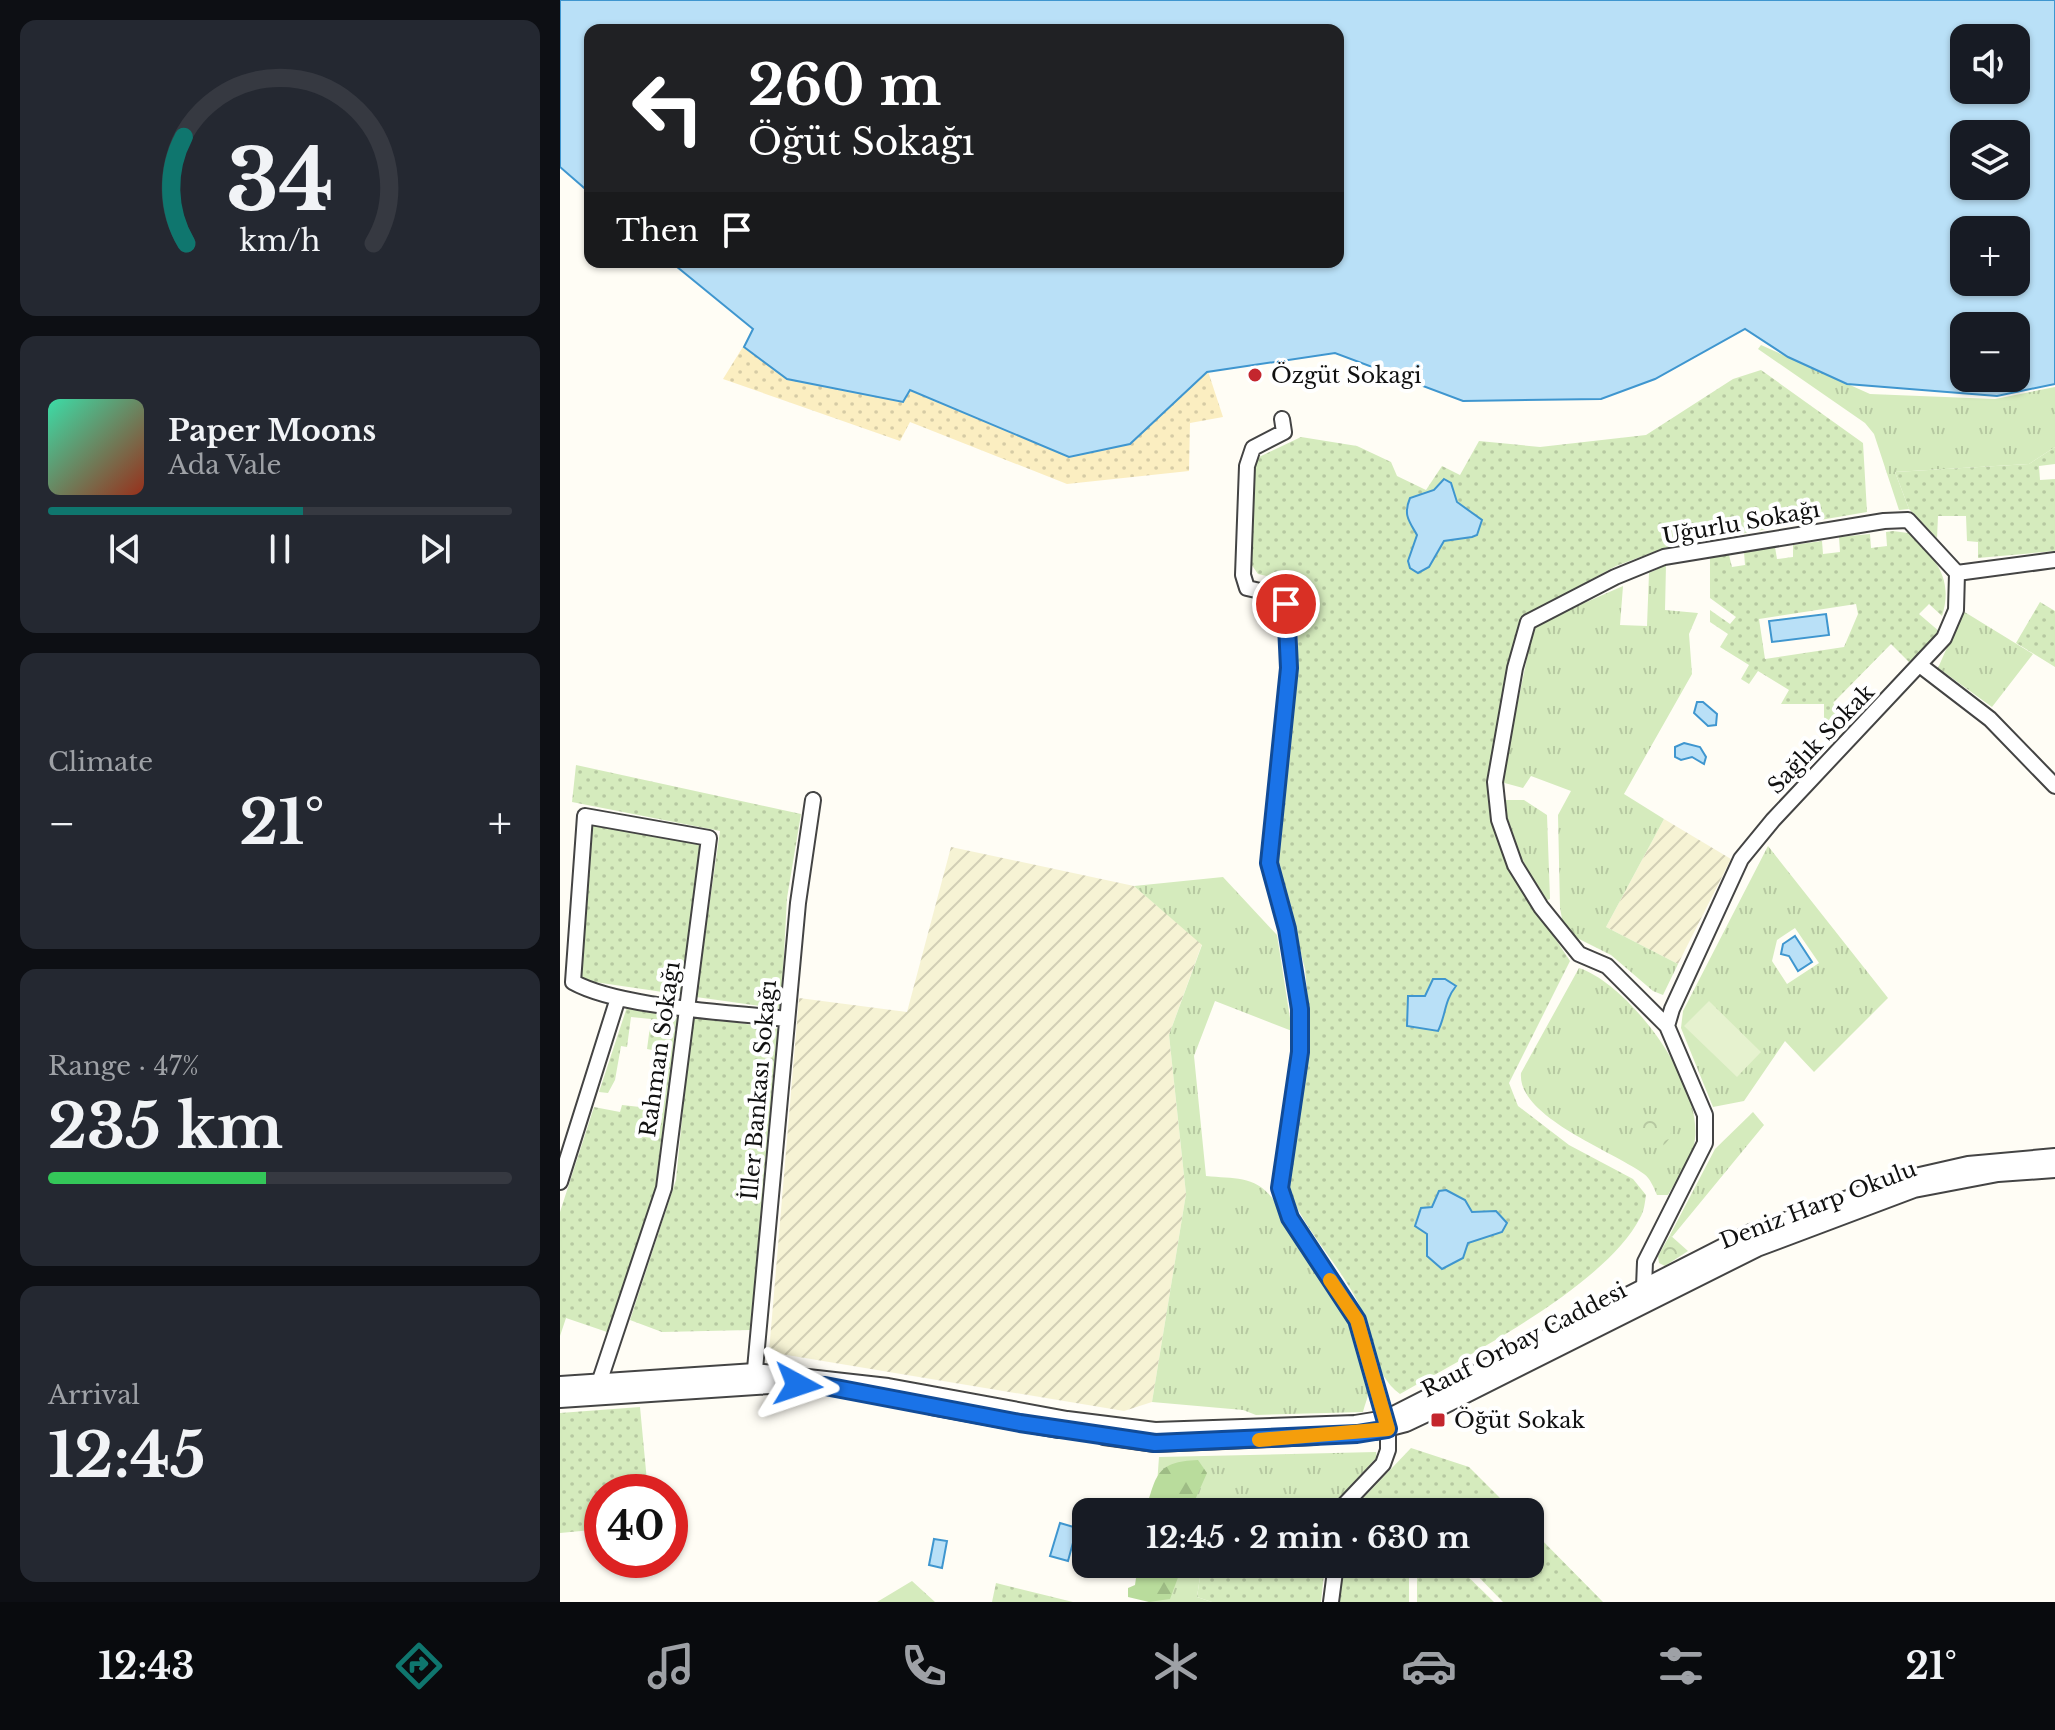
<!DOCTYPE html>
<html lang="en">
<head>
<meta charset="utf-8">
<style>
  body { margin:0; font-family:"Libre Baskerville",serif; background:#242831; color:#f1f3f6; height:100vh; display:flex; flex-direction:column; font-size:30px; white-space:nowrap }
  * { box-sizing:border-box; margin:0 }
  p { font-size:26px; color:#9ea1a6 }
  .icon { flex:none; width:44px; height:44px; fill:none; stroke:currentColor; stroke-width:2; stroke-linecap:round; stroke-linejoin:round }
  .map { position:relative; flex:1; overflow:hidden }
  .side { display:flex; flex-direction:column; gap:20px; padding:20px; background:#0d0f14; width:560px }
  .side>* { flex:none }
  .top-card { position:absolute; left:24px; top:24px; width:760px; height:244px; border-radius:16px; box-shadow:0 2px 6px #0004; background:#202124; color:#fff; overflow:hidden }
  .controls { position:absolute; left:1390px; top:24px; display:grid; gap:16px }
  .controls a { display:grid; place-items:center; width:80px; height:80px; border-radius:16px; background:#171b24; box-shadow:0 2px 6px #0004; font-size:40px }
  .speed { position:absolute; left:24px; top:1474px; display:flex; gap:16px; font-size:40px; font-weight:700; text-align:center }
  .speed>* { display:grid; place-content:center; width:104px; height:104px; border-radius:50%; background:#171b24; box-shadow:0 2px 6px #0004; line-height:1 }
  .speed .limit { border:12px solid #d22; background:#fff; color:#111 }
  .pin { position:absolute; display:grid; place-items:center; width:68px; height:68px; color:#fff; margin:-34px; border:4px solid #fff; border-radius:50%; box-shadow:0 2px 8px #0007 }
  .me { position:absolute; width:88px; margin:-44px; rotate:95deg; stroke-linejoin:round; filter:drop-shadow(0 0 6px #0008) }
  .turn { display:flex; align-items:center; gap:28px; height:168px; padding:0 32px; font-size:36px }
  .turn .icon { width:104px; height:104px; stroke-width:2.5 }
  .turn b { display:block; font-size:56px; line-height:68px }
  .then { display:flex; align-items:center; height:76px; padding:0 32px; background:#0003; gap:16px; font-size:30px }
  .big { font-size:60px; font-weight:700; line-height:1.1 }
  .side .widget { flex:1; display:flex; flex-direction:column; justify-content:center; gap:12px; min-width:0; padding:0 28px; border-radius:16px; background:#242831 }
  .side .dial { align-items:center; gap:0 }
  .dial svg { height:208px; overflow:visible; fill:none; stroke:#363941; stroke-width:7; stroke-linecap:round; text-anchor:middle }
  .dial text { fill:#f1f3f6; stroke:none }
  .song { display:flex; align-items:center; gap:24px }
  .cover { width:96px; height:96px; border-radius:12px; background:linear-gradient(135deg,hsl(160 70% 55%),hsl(10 70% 35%)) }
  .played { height:8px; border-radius:4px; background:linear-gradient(90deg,#0f766e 55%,#363941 55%) }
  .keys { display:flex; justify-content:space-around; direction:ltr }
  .heat { display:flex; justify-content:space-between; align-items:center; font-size:44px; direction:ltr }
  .charge { height:12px; border-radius:6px; background:linear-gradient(90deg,#34c759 47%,#363941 0) }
  .trip { position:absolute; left:512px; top:1498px; width:472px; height:80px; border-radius:16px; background:#171b24; box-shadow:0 2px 6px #0004; font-weight:700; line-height:80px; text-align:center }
  .tabs { display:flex; height:128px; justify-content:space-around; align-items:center; background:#090b0e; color:#9ea1a6 }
  .tabs .icon { width:56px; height:56px }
  .tabs .selected { color:#0f766e }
  .tabs b { font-size:36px; color:#f1f3f6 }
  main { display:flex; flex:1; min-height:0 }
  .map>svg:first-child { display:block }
  .farmland { fill:url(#farmland-furrows) }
  .grass { fill:url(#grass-tufts); fill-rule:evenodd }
  .forest { fill:url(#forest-firs) }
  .sand { fill:url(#sand-dots) }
  .park { fill:url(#park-crowns) }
  .garden { fill:url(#garden-dots); fill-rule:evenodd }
  .pitch { fill:#e6f2cf }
  .water { fill:#b9e0f7; stroke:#3f96cf; stroke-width:2; fill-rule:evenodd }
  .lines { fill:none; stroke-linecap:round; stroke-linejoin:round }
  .minor-casing { stroke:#444; stroke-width:18 }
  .tertiary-casing { stroke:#444; stroke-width:20 }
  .minor { stroke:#fff; stroke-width:14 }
  .tertiary { stroke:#fff; stroke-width:16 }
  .route-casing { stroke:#114b97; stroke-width:20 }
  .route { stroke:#1a73e8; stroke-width:14 }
  .slow { stroke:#f59e0b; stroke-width:14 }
  .poi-dot { fill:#c4262e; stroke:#fff; stroke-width:3 }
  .labels { text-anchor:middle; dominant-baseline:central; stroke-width:8; stroke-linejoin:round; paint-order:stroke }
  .poi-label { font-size:22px; fill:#111; stroke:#fff; text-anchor:start }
  .street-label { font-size:22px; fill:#111; stroke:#fff }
</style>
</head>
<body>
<main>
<section class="side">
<div class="widget dial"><svg viewBox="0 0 100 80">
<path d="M14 69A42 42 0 1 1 86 69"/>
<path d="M14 69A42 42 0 0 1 13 28" stroke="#0f766e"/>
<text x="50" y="56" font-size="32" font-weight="700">34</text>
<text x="50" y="72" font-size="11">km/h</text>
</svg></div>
<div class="widget">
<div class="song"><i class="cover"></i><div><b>Paper Moons</b><p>Ada Vale</p></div></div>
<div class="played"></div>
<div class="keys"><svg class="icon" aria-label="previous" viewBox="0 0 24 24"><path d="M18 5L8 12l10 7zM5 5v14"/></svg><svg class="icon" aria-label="pause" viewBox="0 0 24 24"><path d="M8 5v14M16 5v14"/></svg><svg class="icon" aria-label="next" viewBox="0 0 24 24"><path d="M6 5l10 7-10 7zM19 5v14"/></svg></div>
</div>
<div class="widget"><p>Climate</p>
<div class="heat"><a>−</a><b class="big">21°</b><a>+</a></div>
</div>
<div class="widget"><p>Range · 47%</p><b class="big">235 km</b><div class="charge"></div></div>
<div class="widget"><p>Arrival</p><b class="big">12:45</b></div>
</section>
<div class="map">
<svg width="1495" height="1602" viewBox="0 0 1495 1602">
  <defs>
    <pattern id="farmland-furrows" width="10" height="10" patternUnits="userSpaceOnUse" patternTransform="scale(2)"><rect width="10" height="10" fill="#f6f3d4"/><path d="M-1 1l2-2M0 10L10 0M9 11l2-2" fill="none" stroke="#d2cfb5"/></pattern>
    <pattern id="grass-tufts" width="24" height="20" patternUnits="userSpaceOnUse" patternTransform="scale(2)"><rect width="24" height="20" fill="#d5ebbd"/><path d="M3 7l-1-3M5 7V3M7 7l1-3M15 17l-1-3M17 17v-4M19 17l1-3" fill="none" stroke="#b6c8a1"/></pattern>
    <pattern id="forest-firs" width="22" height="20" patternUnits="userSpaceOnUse" patternTransform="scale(2)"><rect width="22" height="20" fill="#b9dc9c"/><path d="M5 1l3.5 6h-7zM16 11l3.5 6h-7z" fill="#9ebc85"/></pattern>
    <pattern id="sand-dots" width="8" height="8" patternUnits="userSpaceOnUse" patternTransform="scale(2)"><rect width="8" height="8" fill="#fbeec1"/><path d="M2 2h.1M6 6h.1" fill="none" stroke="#d6cba5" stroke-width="1.8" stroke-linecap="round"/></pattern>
    <pattern id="park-crowns" width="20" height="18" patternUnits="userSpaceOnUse" patternTransform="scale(2)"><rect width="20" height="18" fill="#d5ebbd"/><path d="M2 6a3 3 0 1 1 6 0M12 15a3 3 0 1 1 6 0" fill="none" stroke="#b6c8a1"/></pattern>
    <pattern id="garden-dots" width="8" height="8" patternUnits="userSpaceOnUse" patternTransform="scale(2)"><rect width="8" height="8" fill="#d5ebbd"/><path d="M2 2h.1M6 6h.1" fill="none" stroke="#b6c8a1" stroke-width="1.8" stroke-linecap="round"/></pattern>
  </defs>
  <rect width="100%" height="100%" fill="#fffdf5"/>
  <path class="farmland" d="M1104 819 1171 859 1118 964 1046 927Z
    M391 847 574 886 642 944 609 1035 626 1194 592 1402 564 1411 209 1352 239 998 347 1012Z"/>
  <path class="grass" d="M1201 345 1310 394 1435 399 1495 387V447L1469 464 1335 472 1349 509 1339 510 1314 434 1305 423 1198 349Z
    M1106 565 1105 610 1138 613 1129 634 1132 674 1064 794 1104 819 1046 927 1118 964 1103 995 1093 991 1051 955 1017 938 1003 924 1000 908 998 815 1011 791 971 776 963 788 941 782 974 625 1063 586 1060 625 1087 626 1089 573Z
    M1403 611 1473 654 1432 707 1378 668Z
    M946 800H964L987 815 990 899 985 901 961 857 943 805Z
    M1208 846 1328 998 1254 1072 1225 1041 1184 1101 1153 1107 1121 1028 1123 1011ZM1235 928 1259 963 1227 984 1212 961 1217 940Z
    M663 877 717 935 732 1031 655 1001 634 1056 646 1176C674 1179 695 1175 713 1199 739 1245 811 1337 809 1388 809 1395 805 1404 803 1412L696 1415 683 1410 592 1402 626 1194 609 1035 642 945 574 886Z
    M1019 968C1071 985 1147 1089 1134 1145 1131 1162 1116 1180 1108 1195H1097C1094 1188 1090 1178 1084 1174 1053 1151 957 1117 961 1073Z
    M1193 1112 1204 1125 1112 1237 1110 1235 1155 1149Z
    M816 1452 817 1457 778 1499 775 1512H706L652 1507 651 1512H595L599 1457Z
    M592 1564H642L637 1597 652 1602H589Z
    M352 1581 375 1602H317Z"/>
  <path class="forest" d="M638 1460 647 1473 635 1500V1512H585C597 1475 595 1462 638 1460Z
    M578 1564H623L610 1599 589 1602 568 1597V1588L575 1585Z"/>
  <path class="sand" d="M194 329 642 353 663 417 630 423 629 471 507 484 350 422 340 441 163 379Z"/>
  <path class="park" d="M1077 1131a17 17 0 1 1 34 0a17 17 0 1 1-34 0Z
    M1110 1235 1128 1251 1105 1266 1099 1263 1098 1256Z"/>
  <path class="garden" d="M1201 370 1303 443 1307 512 1110 546 1056 566 961 618 950 666 932 821 946 864 1010 961 949 1083 958 1106 1009 1145 1073 1179 1086 1195C1085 1202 1084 1212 1080 1218 1044 1287 907 1356 840 1394 812 1373 815 1341 802 1311 783 1267 745 1233 728 1188L747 1059 749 1013 745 969 717 860 738 663V622L734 598 719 579 698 574 691 564 692 468 697 458 741 437 797 446 831 462 837 476 866 490 882 466 900 475 919 441 980 447 1086 435 1173 379Z
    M1495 447V464L1479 466 1480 480 1495 479V551L1418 558V542L1407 541 1406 516H1378L1377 538 1349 509 1335 472 1469 464Z
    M1333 531 1348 533C1375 557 1394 578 1382 616L1369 604 1359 614 1380 632 1349 662 1331 644 1273 703 1280 709 1269 720 1264 719V704H1221L1229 690 1198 671 1189 684 1181 679 1189 665 1160 647 1168 634 1150 622V610L1170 624 1176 617 1150 598V558L1169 555 1172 567 1185 565 1184 552 1215 547 1217 559 1233 557V545L1262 541 1263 554 1280 552 1279 537 1310 534 1311 548 1327 546 1326 532ZM1296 604 1298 614 1284 647 1205 659 1199 619Z
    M1480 602 1495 611V667L1456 643Z
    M16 765 241 814 227 898 221 1009 136 997 160 831 12 802Z
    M31 824 141 843 123 995 21 980 18 976Z
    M67 1007 118 1013 96 1186 50 1333 6 1318 0 1336V1212L34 1107 60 1112 62 1105 89 1108 97 1051 87 1049 91 1019 71 1017 67 1047 61 1046 55 1080 48 1093 39 1092Z
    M132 1016 220 1029 190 1330 102 1332 70 1320 116 1180Z
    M80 1407 88 1492H42V1529L0 1533V1413Z
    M851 1448 909 1467 954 1512H790Z
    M970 1528 1043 1602H943L906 1564H970Z
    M642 1564H765L761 1602H652L637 1597Z
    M782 1564H849V1602H777Z
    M857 1564H895L934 1602H857Z
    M436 1583 513 1602H432Z"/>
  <path class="pitch" d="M1149 1001 1201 1052 1177 1077 1124 1026Z"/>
  <path class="water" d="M0 0H1495V384L1437 396 1287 384 1228 357 1185 329 1095 379 1041 399 903 401 775 353 647 372 570 444 509 457 350 390 343 402 227 379 184 347 193 329 111 262H778V30H30V193L0 167ZM1456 38V90H1404V38ZM1456 134V186H1404V134ZM1456 230V282H1404V230ZM1456 326V378H1404V326Z
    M884 479 891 483 897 502 922 520 917 535 912 537 884 541 869 567 858 573 850 568 848 561 857 535C849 521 843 515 850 498L874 490Z
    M1266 614 1269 635 1212 642 1209 621Z
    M1137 702H1143L1157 714 1156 725 1148 726 1134 713Z
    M1124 743 1140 747 1146 757 1144 764 1132 757 1121 760 1115 757V747Z
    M1235 936 1252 962 1238 971 1229 956 1221 954 1223 944Z
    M873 979H885L896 986C884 1001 886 1015 878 1031L847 1026 848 996H865Z
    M886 1190 905 1200 912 1212 936 1211 947 1223 942 1232 908 1243 903 1258 882 1269 867 1256V1234L855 1226 861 1208 872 1207 879 1191Z
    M500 1523 517 1528 508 1561 490 1556Z
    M374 1539 387 1541 382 1568 369 1565Z"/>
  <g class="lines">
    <defs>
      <path id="minor" d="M722 419 724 432 693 448 687 466 683 575 687 588 709 593 726 604 729 668 709 863 727 929 740 1009V1052L720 1188 730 1218 797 1320 828 1429V1450L823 1464 785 1504 783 1512
        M1361 666 1430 719 1495 786
        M1107 1026 1112 1009 1181 859 1213 820 1384 638 1396 610 1397 573 1495 560
        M0 1182 58 998
        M1089 1296 1084 1287 1085 1262 1145 1143V1115L1107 1026 1047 966 1019 954 981 907 955 865 939 820 935 782 955 668 968 622 1055 577 1104 557 1324 521 1348 520 1397 573
        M194 1380 238 903 253 800
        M39 1383 104 1188 149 838 25 816 13 982C60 1008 170 1012 227 1019
        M771 1602 776 1564"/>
      <path id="tertiary" d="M0 1385 195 1372 328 1387 507 1420 595 1431 795 1424 826 1419 1191 1233 1342 1180 1408 1165 1495 1157
        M0 1399 226 1384
        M371 1406 498 1429
        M815 1431 846 1423 882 1406 1197 1248 1354 1189 1438 1173 1495 1169
        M544 1436 595 1443 756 1436"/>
    </defs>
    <use href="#minor" class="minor-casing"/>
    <use href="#tertiary" class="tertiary-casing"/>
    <use href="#minor" class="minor"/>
    <use href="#tertiary" class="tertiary"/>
  </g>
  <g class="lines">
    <defs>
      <path id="route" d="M238 1385 265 1386 460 1423 595 1443 797 1434 828 1429 797 1320 730 1218 720 1188 740 1052V1009L727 929 709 863 729 668 726 604"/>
    </defs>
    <use href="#route" class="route-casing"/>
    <use href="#route" class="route"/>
    <path class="slow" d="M699 1440 828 1429 797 1320 770 1280"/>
  </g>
  <g class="poi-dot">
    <circle cx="695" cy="375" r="8"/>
    <rect x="870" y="1412" width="16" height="16" rx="4"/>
  </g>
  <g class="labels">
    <g class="poi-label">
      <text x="711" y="375">Özgüt Sokagi</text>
      <text x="894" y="1420">Öğüt Sokak</text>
    </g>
    <g class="street-label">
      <text transform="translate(1181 523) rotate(-10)">Uğurlu Sokağı</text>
      <text transform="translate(1261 739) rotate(-46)">Sağlık Sokak</text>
      <text transform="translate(100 1049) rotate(-82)">Rahman Sokağı</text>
      <text transform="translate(199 1090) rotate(-85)">İller Bankası Sokağı</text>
      <text transform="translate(1258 1205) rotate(-21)">Deniz Harp Okulu</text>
      <text transform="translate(964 1340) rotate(-27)">Rauf Orbay Caddesi</text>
    </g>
  </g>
</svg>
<div class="controls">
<a><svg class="icon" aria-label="sound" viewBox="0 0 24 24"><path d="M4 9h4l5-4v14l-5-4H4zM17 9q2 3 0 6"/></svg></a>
<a><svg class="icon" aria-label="layers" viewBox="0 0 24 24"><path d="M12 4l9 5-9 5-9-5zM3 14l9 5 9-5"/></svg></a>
<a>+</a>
<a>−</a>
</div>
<div class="speed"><div class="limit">40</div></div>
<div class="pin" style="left:726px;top:604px;background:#d93025"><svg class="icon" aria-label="arrive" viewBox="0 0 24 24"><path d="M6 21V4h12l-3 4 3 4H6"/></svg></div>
<svg class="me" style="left:238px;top:1385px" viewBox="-20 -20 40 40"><path d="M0-17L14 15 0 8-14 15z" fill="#1a73e8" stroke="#fff" stroke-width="4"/></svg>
<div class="trip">12:45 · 2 min · 630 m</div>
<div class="top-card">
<div class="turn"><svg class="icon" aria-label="left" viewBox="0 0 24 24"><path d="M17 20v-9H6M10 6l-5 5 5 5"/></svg><div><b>260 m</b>Öğüt Sokağı</div></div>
<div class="then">Then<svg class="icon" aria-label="arrive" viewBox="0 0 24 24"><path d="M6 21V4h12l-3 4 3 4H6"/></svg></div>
</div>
</div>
</main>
<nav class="tabs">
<b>12:43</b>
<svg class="icon selected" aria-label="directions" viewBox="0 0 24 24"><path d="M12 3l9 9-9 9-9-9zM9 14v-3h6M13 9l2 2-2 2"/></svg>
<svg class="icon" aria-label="music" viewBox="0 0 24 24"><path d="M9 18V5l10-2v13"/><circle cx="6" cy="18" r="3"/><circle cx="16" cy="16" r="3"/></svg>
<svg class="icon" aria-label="phone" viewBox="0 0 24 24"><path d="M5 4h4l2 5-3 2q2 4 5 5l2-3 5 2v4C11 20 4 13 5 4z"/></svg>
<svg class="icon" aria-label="climate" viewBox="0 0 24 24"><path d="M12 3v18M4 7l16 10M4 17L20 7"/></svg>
<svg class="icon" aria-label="car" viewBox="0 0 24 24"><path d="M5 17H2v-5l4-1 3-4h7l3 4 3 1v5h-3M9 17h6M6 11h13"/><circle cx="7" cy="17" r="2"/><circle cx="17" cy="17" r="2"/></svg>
<svg class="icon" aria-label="filters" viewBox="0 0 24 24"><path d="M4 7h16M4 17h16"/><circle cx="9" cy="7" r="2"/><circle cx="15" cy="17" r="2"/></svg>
<b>21°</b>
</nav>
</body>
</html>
